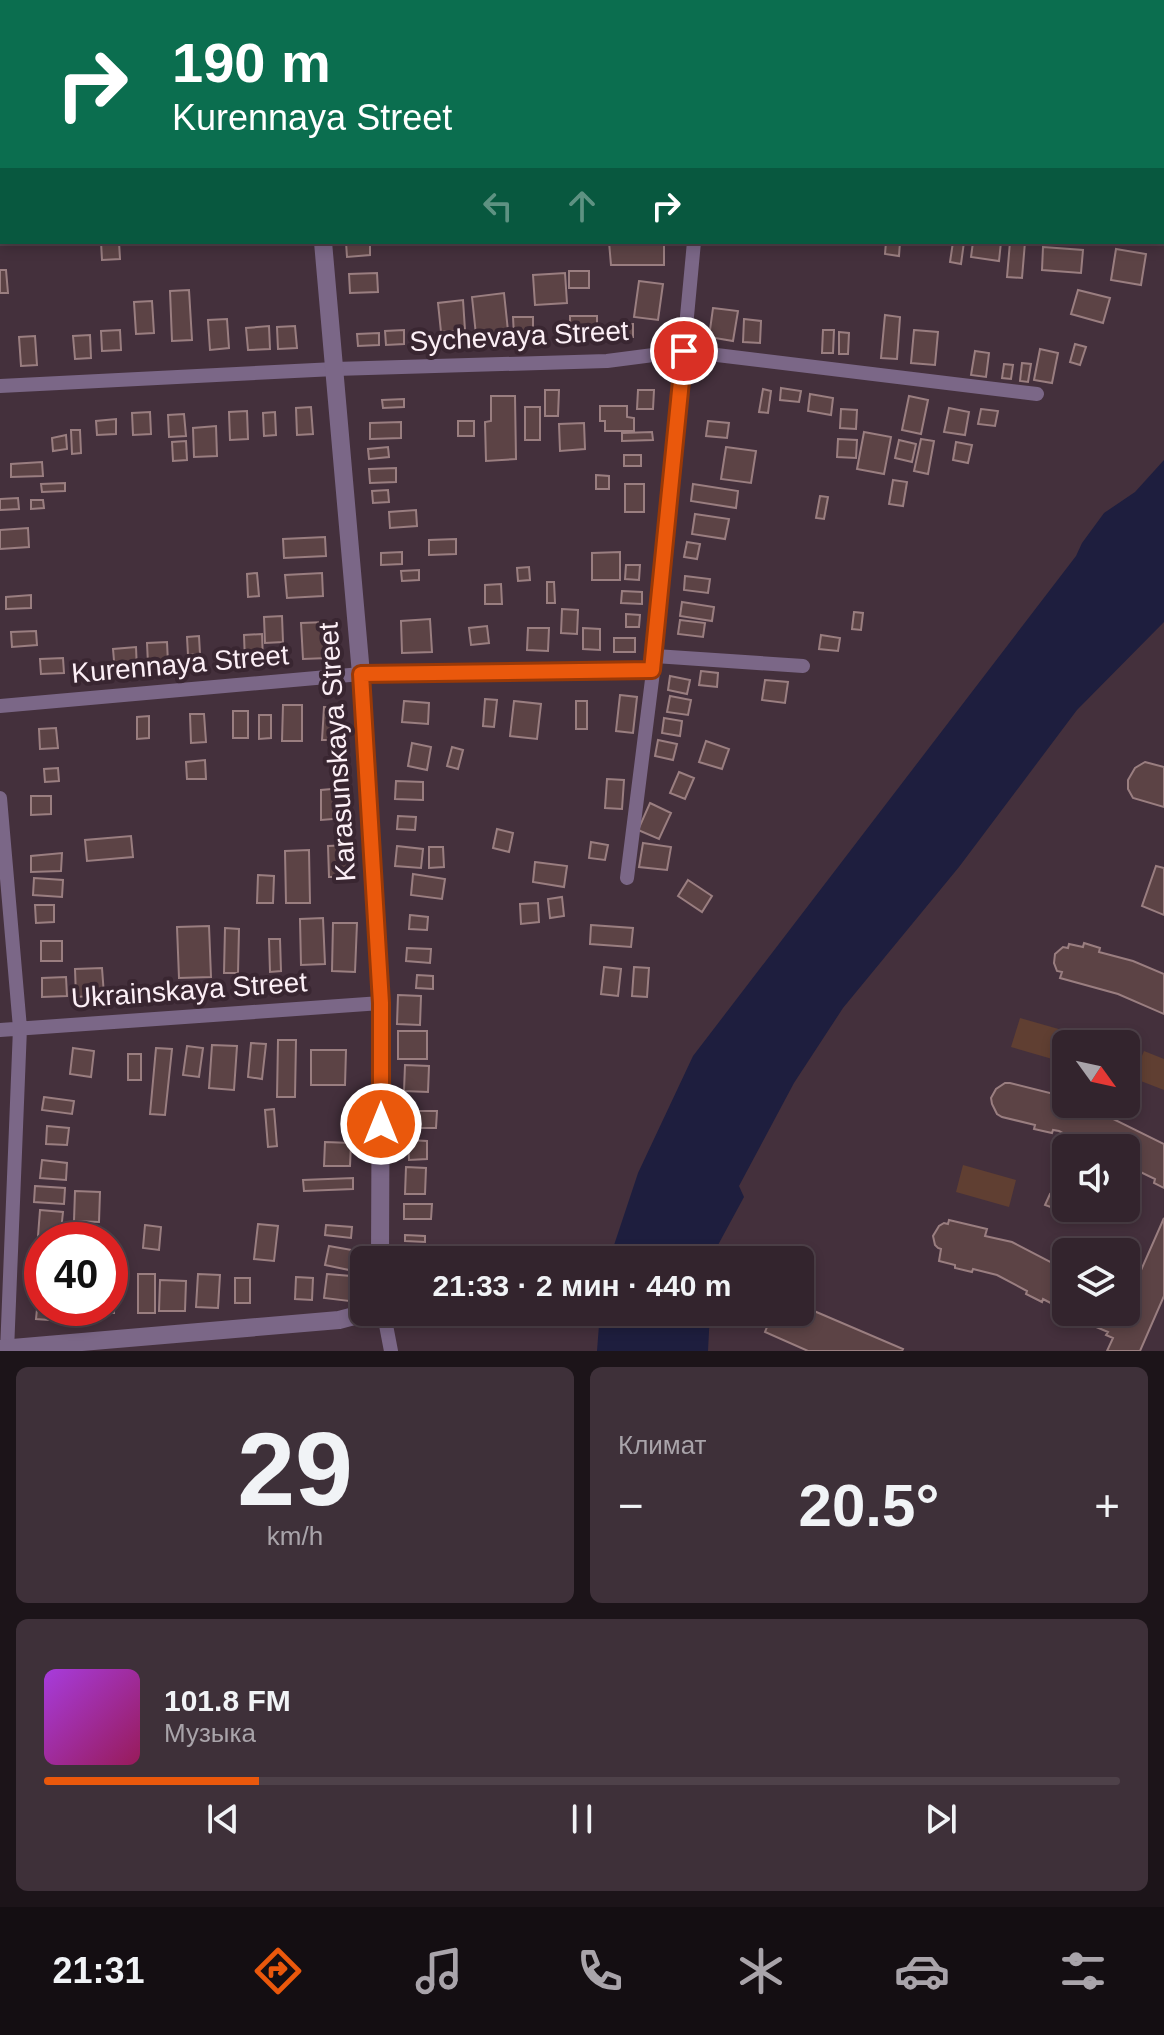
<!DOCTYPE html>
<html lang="ru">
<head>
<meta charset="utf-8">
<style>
  body { margin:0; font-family:Arial,sans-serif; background:#3e3039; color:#f1f3f6; height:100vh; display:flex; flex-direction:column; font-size:30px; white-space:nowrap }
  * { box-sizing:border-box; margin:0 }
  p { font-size:26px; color:#a9a4aa }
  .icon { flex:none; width:44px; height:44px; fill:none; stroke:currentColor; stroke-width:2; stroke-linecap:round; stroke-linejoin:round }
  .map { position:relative; height:1351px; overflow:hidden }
  .sheet { display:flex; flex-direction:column; gap:16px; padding:16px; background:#1c1419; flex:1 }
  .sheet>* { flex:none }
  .hud { position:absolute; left:0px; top:0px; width:1164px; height:244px; box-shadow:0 4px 12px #0003,0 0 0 2px #4e4149; background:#0b6e4f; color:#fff; overflow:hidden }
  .needle { width:52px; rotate:123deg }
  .controls { position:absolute; left:1052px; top:1030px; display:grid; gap:16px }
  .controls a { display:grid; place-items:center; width:88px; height:88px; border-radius:12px; background:#33242d; box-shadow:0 4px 12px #0003,0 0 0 2px #4e4149; font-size:40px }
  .speed { position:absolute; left:24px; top:1222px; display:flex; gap:16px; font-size:40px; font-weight:700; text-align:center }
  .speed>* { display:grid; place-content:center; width:104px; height:104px; border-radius:50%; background:#33242d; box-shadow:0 4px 12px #0003,0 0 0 2px #4e4149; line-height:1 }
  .speed .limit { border:12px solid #d22; background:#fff; color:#111 }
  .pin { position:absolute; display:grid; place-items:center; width:68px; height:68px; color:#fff; margin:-34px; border:4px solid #fff; border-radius:50%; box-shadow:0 2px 8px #0007 }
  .me { position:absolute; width:88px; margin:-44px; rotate:0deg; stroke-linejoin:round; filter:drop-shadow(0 0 6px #0008) }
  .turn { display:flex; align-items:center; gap:28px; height:168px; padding:0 40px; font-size:36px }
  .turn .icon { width:104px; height:104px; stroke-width:2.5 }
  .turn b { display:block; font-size:56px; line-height:68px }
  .lanes { display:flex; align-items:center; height:76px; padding:0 40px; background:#0003; justify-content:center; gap:40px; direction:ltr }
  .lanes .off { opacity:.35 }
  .big { font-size:60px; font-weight:600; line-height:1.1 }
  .sheet .tile { flex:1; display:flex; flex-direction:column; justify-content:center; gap:12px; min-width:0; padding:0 28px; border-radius:12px; background:#3e3039 }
  .sheet .dial { align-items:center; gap:0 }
  .dial b { font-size:104px; line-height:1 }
  .song { display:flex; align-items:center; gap:24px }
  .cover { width:96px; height:96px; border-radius:12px; background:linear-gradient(135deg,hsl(280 70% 55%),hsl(330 70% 35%)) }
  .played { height:8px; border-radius:4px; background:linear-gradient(90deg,#ea580c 20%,#4e4149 20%) }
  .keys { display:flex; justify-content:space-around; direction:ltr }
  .heat { display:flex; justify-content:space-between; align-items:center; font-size:44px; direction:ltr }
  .sheet .tiles { flex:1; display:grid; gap:16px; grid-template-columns:1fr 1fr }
  .tile:last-child { grid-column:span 2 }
  .trip { position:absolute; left:350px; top:1246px; width:464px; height:80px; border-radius:12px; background:#33242d; box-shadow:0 4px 12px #0003,0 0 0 2px #4e4149; font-weight:600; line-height:80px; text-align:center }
  .menu { display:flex; height:128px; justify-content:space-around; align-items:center; background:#140e12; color:#a9a4aa }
  .menu .icon { width:56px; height:56px }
  .menu .selected { color:#ea580c }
  .menu b { font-size:36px; color:#f1f3f6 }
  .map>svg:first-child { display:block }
  .green { fill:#603f32 }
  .water { fill:#1e1e3e }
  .building { fill:#5c4345; stroke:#9a7e80; stroke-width:2 }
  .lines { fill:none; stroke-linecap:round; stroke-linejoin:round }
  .minor { stroke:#7b6787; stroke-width:14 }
  .tertiary { stroke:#7b6787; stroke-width:18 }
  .route-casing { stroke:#983908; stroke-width:20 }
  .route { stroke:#ea580c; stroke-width:14 }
  .labels { text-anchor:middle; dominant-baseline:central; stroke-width:8; stroke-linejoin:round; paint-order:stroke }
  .street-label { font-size:28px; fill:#fceff6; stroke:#392631 }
</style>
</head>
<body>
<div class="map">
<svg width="1164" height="1351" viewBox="0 0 1164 1351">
  <rect width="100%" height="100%" fill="#44303c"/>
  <path class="green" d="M1020 1018 1076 1034 1073 1044H1066V1063L1011 1047Z
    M1144 1051 1164 1059V1090L1133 1078Z
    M963 1165 1016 1180 1009 1207 956 1192Z"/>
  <path class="water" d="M1164 460V622L1077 710 959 867 843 1008 794 1083 739 1186 744 1197 718 1245 715 1260H609L638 1173 693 1056 1076 556 1082 543 1104 513 1135 492Z
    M600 1312H710L708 1351H597Z"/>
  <path class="building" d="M101 242H119L120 259 102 260Z
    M346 242H370V255L347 257Z
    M609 242H664V265H611Z
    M886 242H900L899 256 885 254Z
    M953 242H964L961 264 950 262Z
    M973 242H1001L999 261 971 257Z
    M1010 242H1025L1022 278 1007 277Z
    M1043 247 1083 250 1081 273 1042 270Z
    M1116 249 1146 254 1141 285 1111 280Z
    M0 270H6L8 293H0Z
    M569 271H589V288H569Z
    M377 273 378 292 350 293 349 274Z
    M565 273 567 303 535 305 533 275Z
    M639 281 663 284 658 320 634 317Z
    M189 290 192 340 172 341 170 291Z
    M1078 290 1110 298 1103 323 1071 314Z
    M504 293 508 331 476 335 472 297Z
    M463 300 465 330 441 332 438 303Z
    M152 301 154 333 136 334 134 302Z
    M713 308 738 311 733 341 709 337Z
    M885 315 900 317 897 359 881 358Z
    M570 316H597V331H570Z
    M513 317H533V336H514Z
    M227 319 229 348 210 350 208 320Z
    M744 319 761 321 760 343 743 342Z
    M613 324H633V337L612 336Z
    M269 326 270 349 248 350 246 328Z
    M295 326 297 348 278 349 277 327Z
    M120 330 121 350 102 351 101 331Z
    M404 330V344L386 345 385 331Z
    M823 330H834L833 353H822Z
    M914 330 938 332 935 365 911 363Z
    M839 332 849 333 848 354H839Z
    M379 333V345L358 346 357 334Z
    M90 335 91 358 75 359 73 336Z
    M35 336 37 365 21 366 19 337Z
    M1075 344 1086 347 1080 365 1070 362Z
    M1040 349 1058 353 1052 383 1034 380Z
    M975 351 989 353 986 377 971 375Z
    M1022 363 1031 364 1028 382 1020 381Z
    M1004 364 1013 365 1011 379 1002 378Z
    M781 388 801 391 799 402 780 400Z
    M763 389 771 391 768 413 759 412Z
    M545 390H559L558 416H545Z
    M638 390H654L653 409H637Z
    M810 394 833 398 831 415 808 411Z
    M491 396H515L516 459 486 461 485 422 491 421Z
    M909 396 928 400 921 434 902 430Z
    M404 399V407L383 408 382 400Z
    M600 406H627V417L634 418V431H605V421H600Z
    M311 407 313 434 297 435 296 408Z
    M525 407H540V440H525Z
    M949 408 969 412 965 435 944 432Z
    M841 409 857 410 856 429 840 428Z
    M981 409 998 411 995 426 978 424Z
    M247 411 248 439 230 440 229 412Z
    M150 412 151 434 133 435 132 413Z
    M275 412 276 435 264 436 263 413Z
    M184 414 186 436 169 437 168 415Z
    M116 419V434L97 435 96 421Z
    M458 421H474V436H458Z
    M708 421 729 423 727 438 706 436Z
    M401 422V438L370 439V423Z
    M584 423 585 449 560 451 559 424Z
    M216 426 217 456 194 457 193 428Z
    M71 430H80L81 453 72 454Z
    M652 432 653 440 622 441V433Z
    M864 432 891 437 884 474 857 469Z
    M66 435 67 449 53 451 52 438Z
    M838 439 857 440 856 458 837 457Z
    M921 439 934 441 928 474 914 471Z
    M899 440 916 444 912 462 895 458Z
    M186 441 187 460 173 461 172 442Z
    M956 442 972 445 968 463 953 460Z
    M388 447 389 457 369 459 368 449Z
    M726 447 756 451 751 483 721 479Z
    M624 455H641V466H624Z
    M42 462 43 476 11 477V464Z
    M396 468V482L370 483 369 469Z
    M596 475 609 476V489H596Z
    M893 480 907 482 903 506 889 504Z
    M65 483V491L42 492 41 484Z
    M625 484H644V512H625Z
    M693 484 738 491 736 508 691 501Z
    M388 490 389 502 373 503 372 491Z
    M820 496 828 497 824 519 816 518Z
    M18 498 19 509 0 510V499Z
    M31 500H43L44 508 31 509Z
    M416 510 417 526 390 528 389 512Z
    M695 514 729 519 725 539 692 534Z
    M28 528 29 547 0 549V530Z
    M325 537 326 556 284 558 283 539Z
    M456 539V554L429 555V540Z
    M687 542 700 544 697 559 684 557Z
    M402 552V564L381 565V553Z
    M620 552V580H592V553Z
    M626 565H640L639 580 625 579Z
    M529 567 530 580 518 581 517 568Z
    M419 570V580L402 581 401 571Z
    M257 573 259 596 248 597 247 574Z
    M322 573 323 596 287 598 285 575Z
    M685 576 710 579 708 593 684 590Z
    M547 582H554L555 603H547Z
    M501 584 502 604H485V585Z
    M622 591 642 592V604L621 603Z
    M31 595V608L6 609V597Z
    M682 602 714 607 712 621 680 616Z
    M562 609 578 610 577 634 561 633Z
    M854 612 863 613 861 630 852 629Z
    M626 614 640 615 639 627H626Z
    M282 616 283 642 265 643 264 617Z
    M430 619 432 652 402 653 401 621Z
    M680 620 705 623 703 637 678 634Z
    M326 622 328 658 303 659 301 623Z
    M487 626 489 643 471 645 469 628Z
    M528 628H549L548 651 527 650Z
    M583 628 600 629V650L583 649Z
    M36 631 37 645 12 647 11 632Z
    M262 634 263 661 245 662 244 635Z
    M821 635 840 638 838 651 819 649Z
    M199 636 200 654 188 655 187 637Z
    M614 638H635V652H614Z
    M167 642 168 663 148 664 147 643Z
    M136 647 137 671 115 672 113 649Z
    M231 650 232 666 216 667 215 651Z
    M63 658 64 673 41 674 40 659Z
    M701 671 718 673 717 687 699 685Z
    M670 676 690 680 687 694 668 690Z
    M765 680 788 682 785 703 762 700Z
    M620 695 637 697 633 733 616 731Z
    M670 696 691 700 688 715 667 712Z
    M485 699 497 700 494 727 483 726Z
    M404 701 429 703 428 724 402 722Z
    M514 701 541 704 537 739 510 736Z
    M576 701H587V729H576Z
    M283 705H302V741H282Z
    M324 707 340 708 339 740H322Z
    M233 711H248V738H233Z
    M190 714H204L206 742 191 743Z
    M259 715H271V738L259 739Z
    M149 716V738L137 739V717Z
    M664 718 682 721 680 736 662 733Z
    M56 728 58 748 40 749 39 729Z
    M658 740 677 744 673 760 655 756Z
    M706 741 729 749 722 769 699 762Z
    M412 743 431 747 427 770 408 766Z
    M452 747 463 750 458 769 447 766Z
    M205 760 206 779H187L186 762Z
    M1145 762 1164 767V807L1133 798 1128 789V780L1135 768Z
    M58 768 59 781 45 782 44 769Z
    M679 772 694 778 685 799 670 793Z
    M607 779 624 780 622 809 605 808Z
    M396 781 423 782V800L395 799Z
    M343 788 345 818 321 820V790Z
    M31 796H51V814L31 815Z
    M650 803 671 813 659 839 638 830Z
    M398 816 416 817 415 830 397 829Z
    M497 829 513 833 509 852 493 848Z
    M131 836 133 857 87 861 85 840Z
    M591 842 608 845 605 860 589 858Z
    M643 843 671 847 667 870 639 867Z
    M349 845 350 877H329L328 846Z
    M397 846 423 849 421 868 395 866Z
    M429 847H443L444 867 429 868Z
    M309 850 310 903H286L285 851Z
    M62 853 61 871 31 872V856Z
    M535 862 567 866 564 887 533 882Z
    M1156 866 1164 868V915L1142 906Z
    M413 874 445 879 442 899 411 895Z
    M258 875 274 876 273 903H257Z
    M34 878 63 880 62 897 33 895Z
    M688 880 712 896 702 912 678 896Z
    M562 897 564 916 550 918 548 899Z
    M538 903 539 922 521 924 520 904Z
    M35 905H54V922L36 923Z
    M410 915 428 917 427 930 409 929Z
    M323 918 325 964 301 965 300 919Z
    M333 923H357L355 972 332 971Z
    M591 925 633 928 631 947 590 944Z
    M209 926 211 977 179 978 177 927Z
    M225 928 239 929 238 973H224Z
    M269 939H280L281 971 270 972Z
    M41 941H62V961H41Z
    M1084 943 1100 948 1099 952 1133 961 1164 974V1014L1118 994 1060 978 1062 972 1057 971 1054 963 1055 954 1063 947 1068 948 1069 944 1083 947Z
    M407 948 431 949 430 963 406 961Z
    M604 967 621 969 618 996 601 994Z
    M634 967 649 968 647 997 632 996Z
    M102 968 104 995 76 997 75 969Z
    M417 975 433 976V989L416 988Z
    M66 977 67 996 42 997V978Z
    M398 995 421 996 420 1025 397 1024Z
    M398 1031H427V1059H398Z
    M278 1040H296L295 1097H277Z
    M251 1043 266 1044 262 1079 248 1077Z
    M212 1045 237 1046 234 1090 209 1088Z
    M187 1046 203 1048 199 1077 183 1075Z
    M73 1048 94 1051 91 1077 70 1074Z
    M156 1048 172 1049 165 1115 150 1114Z
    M311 1050H346L345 1085H311Z
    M128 1054H141V1080H128Z
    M405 1065 429 1066 428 1092 404 1091Z
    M1005 1083H1010L1066 1097V1104H1083L1164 1144V1188L1154 1183 1155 1179 1126 1165V1148H1090L1059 1131 1053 1130 1052 1133 1034 1129 1035 1125 1002 1117 997 1114 992 1104 991 1098 996 1089Z
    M44 1097 74 1101 72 1114 42 1110Z
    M274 1109 277 1146 268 1147 265 1110Z
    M405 1111H437L436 1128H405Z
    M47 1126 69 1128 67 1145 46 1144Z
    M408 1140 427 1141V1159L409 1160Z
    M325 1142 351 1143 350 1166H324Z
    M42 1160 67 1163 66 1180 40 1178Z
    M406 1167 426 1168 425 1194H405Z
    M353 1178V1189L304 1191 303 1180Z
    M35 1186 65 1188 64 1204 34 1202Z
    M75 1191 100 1192 99 1222 74 1221Z
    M1050 1194 1061 1198 1056 1209 1045 1205Z
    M404 1204H432L431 1219H404Z
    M40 1210 63 1212 60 1240H42V1262H36Z
    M1164 1218V1296L1140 1351H1107L1113 1338 1106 1335 1108 1332 1075 1318 1076 1316 1068 1312H1126V1301L1127 1302Z
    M949 1220 987 1229 985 1236 1012 1242 1066 1270V1311L1043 1299 1042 1302 1026 1294 1027 1291 997 1275 973 1269 972 1272 955 1268V1265L939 1261 941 1249 938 1248 935 1245 933 1236 939 1226 944 1223 948 1224Z
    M258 1224 278 1226 274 1261 254 1259Z
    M145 1225 161 1227 159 1250 143 1248Z
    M326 1225 352 1227 351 1238 325 1235Z
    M405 1235 425 1236V1242L405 1241Z
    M329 1246 352 1250 349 1270 325 1265Z
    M407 1251 427 1252 426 1260H406Z
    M138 1274H155V1313H138Z
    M198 1274 220 1275 218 1308 196 1307Z
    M327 1274 351 1276 349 1301 324 1298Z
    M296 1277 313 1278 312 1300 295 1299Z
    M235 1278H250V1303H235Z
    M160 1280 186 1281 185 1311H159Z
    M39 1289H42V1308H64L63 1321 36 1319Z
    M110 1295H114V1313H101V1308H110Z
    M800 1305 903 1349 902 1351H808L765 1332 773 1312H800Z
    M71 1308H87L85 1317 70 1315Z"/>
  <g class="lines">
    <path class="minor" d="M713 2V0
      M0 68 2 67
      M1162 225H1164
      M0 386 335 369 607 361 684 351 1037 394
      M655 656 803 666
      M0 706 361 674 652 670
      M0 798 20 1028 7 1351
      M627 878 655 656 694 242
      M0 1030 381 1003
      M377 1312 386 1325 391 1351"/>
    <path class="tertiary" d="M307 0V2
      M323 242 361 674 381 1003 380 1260
      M0 1349 339 1320 358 1315 364 1310"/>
  </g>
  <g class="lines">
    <defs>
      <path id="route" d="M381 1124V1003L361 674 652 670 684 351"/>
    </defs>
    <use href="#route" class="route-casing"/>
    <use href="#route" class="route"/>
  </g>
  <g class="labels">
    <g class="street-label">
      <text transform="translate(519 336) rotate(-3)">Sychevaya Street</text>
      <text transform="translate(180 664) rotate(-5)">Kurennaya Street</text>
      <text transform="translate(337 752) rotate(-94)">Karasunskaya Street</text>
      <text transform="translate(189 990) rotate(-4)">Ukrainskaya Street</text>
    </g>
  </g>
</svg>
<div class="controls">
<a><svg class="needle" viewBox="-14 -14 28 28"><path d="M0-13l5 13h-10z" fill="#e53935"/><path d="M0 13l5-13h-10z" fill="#a9a4aa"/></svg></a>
<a><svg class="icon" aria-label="sound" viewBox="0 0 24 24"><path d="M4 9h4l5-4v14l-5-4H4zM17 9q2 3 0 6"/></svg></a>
<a><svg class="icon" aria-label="layers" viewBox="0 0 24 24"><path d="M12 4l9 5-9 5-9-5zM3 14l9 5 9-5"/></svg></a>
</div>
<div class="speed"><div class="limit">40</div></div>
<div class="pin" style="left:684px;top:351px;background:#d93025"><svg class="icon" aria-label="arrive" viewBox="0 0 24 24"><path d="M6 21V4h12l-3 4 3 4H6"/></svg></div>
<svg class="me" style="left:381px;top:1124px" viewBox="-20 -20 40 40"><circle r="17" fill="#ea580c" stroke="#fff" stroke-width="3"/><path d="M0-11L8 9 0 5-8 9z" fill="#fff"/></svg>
<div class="trip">21:33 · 2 мин · 440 m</div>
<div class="hud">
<div class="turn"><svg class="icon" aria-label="right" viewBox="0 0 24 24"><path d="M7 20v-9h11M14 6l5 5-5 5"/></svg><div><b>190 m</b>Kurennaya Street</div></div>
<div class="lanes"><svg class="icon off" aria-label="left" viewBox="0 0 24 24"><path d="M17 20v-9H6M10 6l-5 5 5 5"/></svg><svg class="icon off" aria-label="ahead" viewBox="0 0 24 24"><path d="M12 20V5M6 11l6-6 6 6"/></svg><svg class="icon" aria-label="right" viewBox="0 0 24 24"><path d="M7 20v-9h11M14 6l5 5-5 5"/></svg></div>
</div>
</div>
<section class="sheet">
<div class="tiles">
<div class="tile dial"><b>29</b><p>km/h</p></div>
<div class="tile"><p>Климат</p>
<div class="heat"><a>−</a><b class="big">20.5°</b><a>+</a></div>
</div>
<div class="tile">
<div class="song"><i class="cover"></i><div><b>101.8 FM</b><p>Музыка</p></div></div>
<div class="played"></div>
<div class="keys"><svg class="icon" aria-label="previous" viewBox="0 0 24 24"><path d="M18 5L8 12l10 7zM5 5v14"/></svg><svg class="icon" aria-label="pause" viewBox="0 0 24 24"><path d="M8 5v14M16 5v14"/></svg><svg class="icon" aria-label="next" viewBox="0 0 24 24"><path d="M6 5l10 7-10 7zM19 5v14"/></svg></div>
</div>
</div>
</section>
<nav class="menu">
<b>21:31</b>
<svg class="icon selected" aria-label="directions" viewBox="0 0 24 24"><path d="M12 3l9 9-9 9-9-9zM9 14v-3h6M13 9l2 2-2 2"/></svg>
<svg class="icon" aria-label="music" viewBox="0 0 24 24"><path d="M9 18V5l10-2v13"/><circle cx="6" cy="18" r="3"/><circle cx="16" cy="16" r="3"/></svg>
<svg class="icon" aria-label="phone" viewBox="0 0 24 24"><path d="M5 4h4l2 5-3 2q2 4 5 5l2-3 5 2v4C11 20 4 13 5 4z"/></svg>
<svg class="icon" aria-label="climate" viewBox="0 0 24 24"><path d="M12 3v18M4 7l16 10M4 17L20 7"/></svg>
<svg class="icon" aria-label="car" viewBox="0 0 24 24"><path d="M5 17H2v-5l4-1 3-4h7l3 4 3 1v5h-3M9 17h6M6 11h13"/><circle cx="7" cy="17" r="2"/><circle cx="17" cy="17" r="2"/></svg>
<svg class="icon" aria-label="filters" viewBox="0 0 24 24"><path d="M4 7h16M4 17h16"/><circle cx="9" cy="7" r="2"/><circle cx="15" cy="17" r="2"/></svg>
</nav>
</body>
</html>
